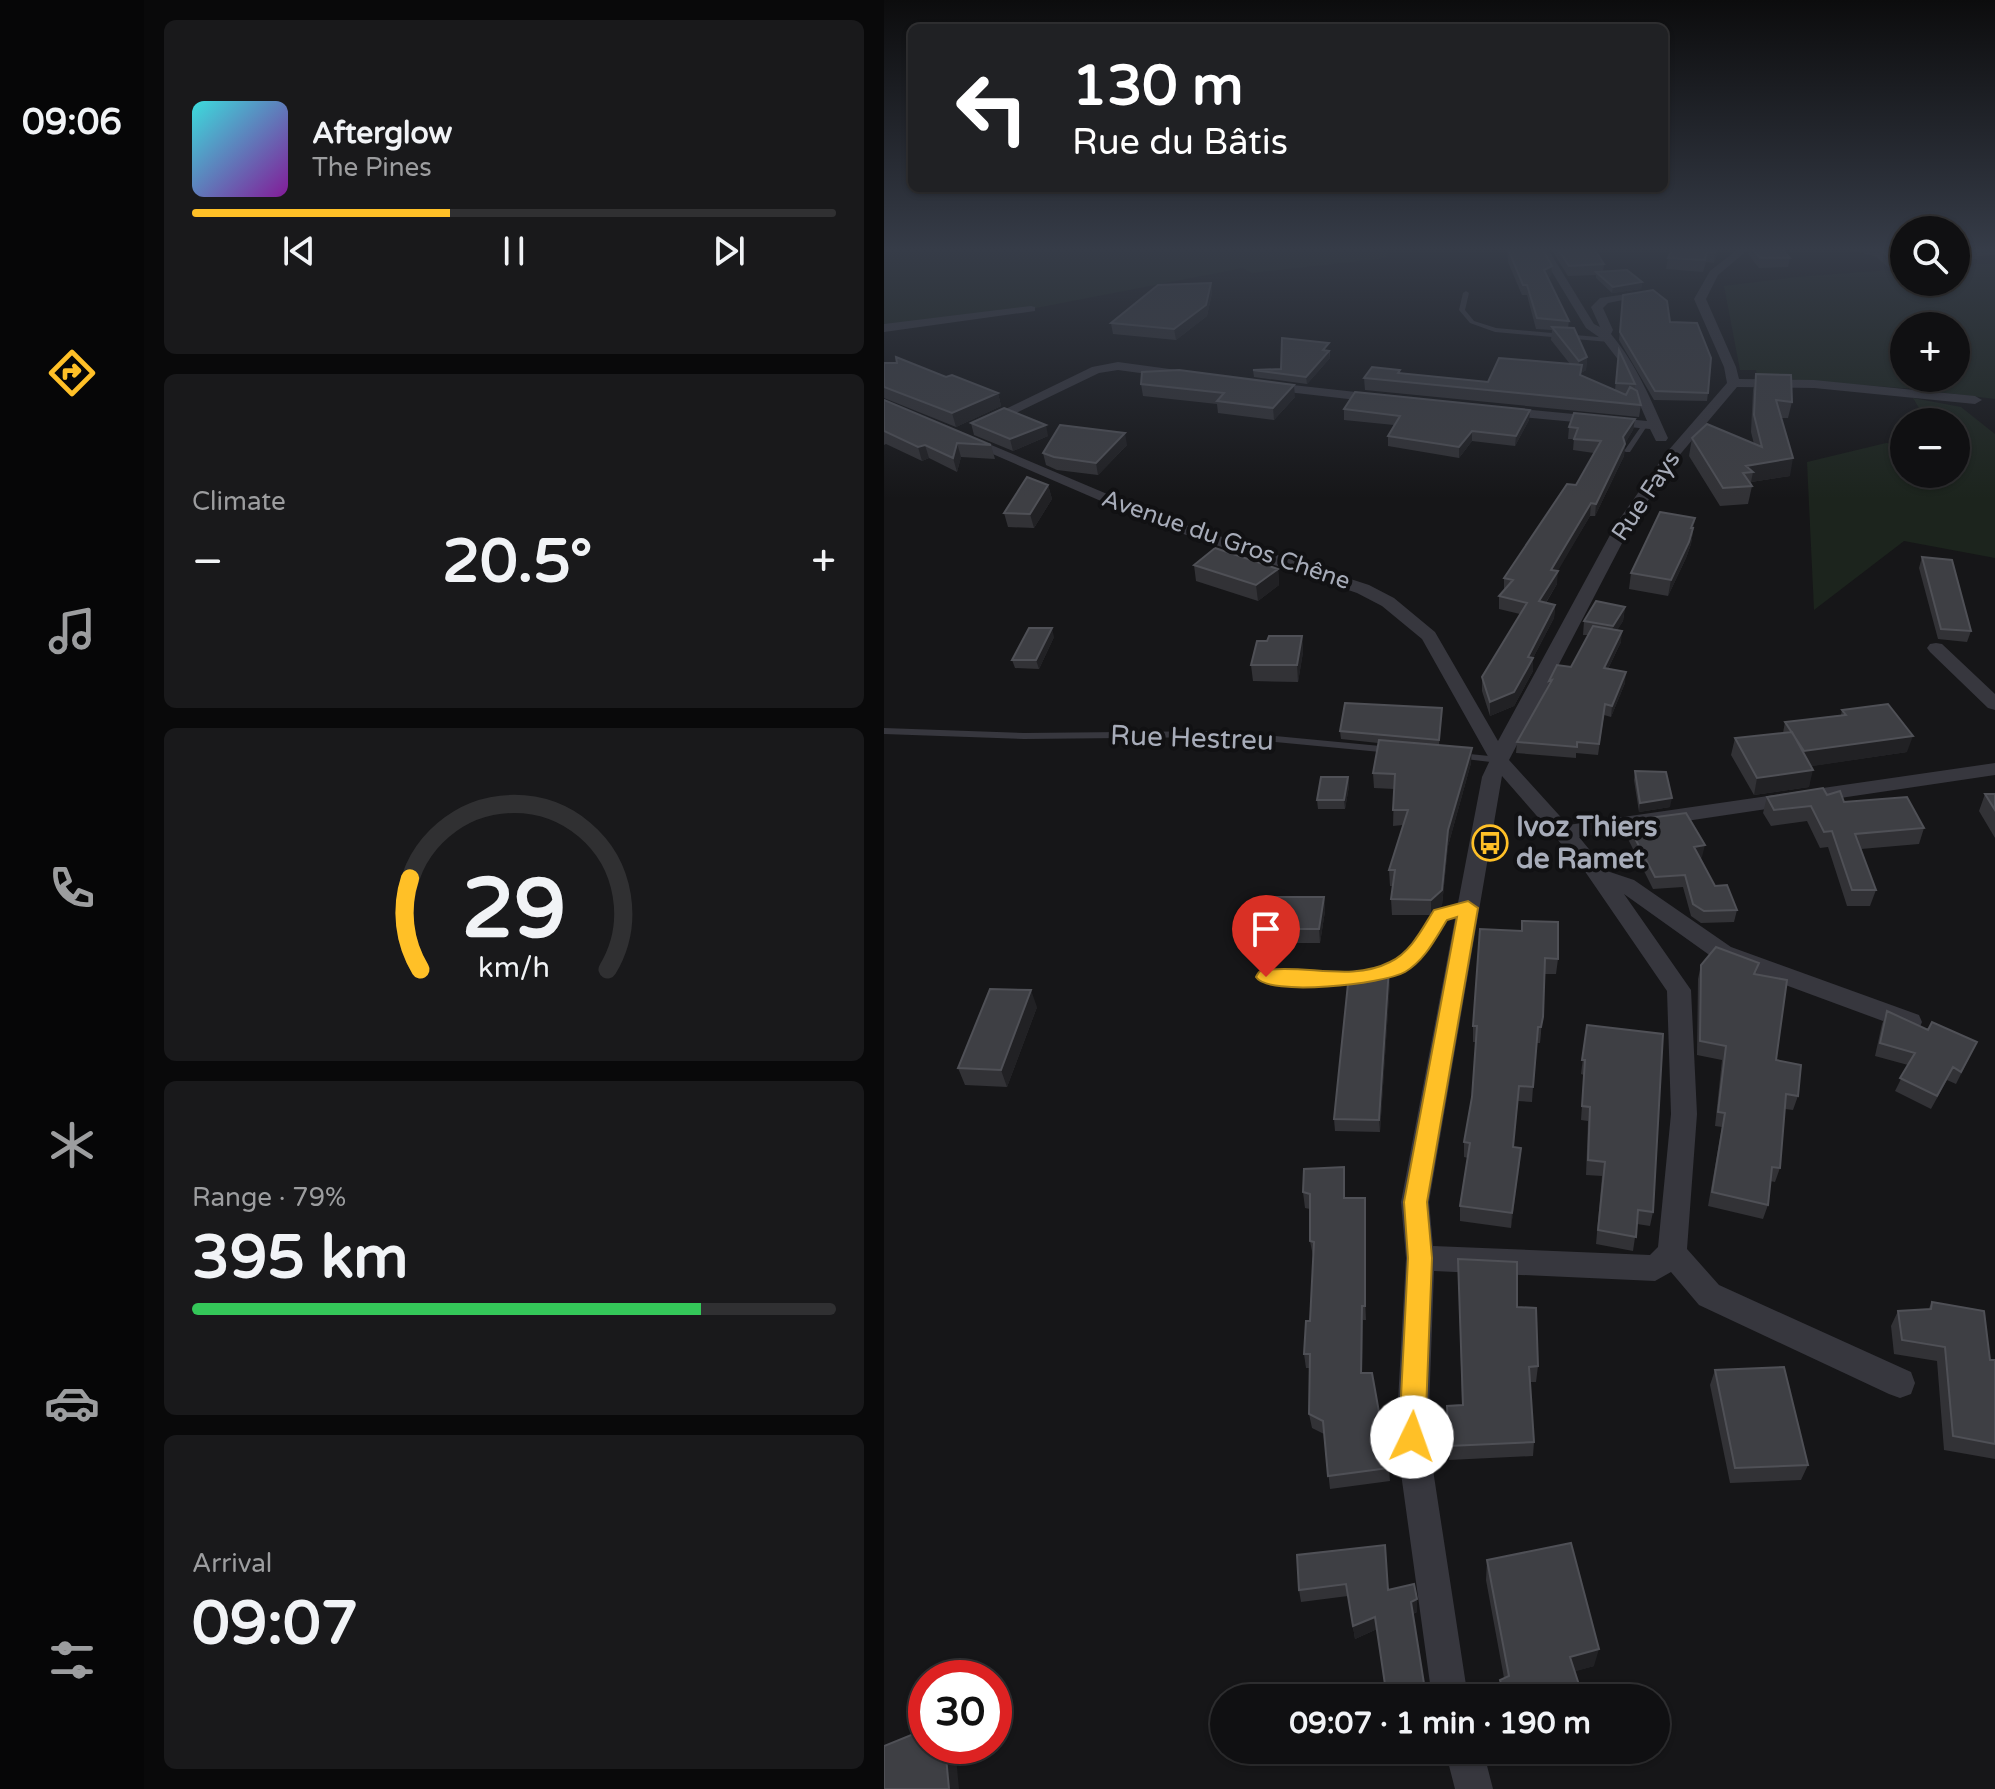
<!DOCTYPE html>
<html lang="en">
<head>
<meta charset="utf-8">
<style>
  body { margin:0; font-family:"Varela Round",sans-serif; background:#19191b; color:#f1f3f6; height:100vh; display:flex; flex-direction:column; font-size:30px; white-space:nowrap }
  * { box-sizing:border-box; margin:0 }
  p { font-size:26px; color:#9c9d9f }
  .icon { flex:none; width:44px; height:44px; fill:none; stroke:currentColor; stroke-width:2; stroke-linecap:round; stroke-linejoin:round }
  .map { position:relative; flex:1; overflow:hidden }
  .side { display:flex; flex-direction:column; gap:20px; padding:20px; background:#09090a; width:740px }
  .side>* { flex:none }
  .banner { position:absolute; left:24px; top:24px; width:760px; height:168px; border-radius:12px; box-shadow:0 2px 6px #0004,0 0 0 2px #303032; background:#202124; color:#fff; overflow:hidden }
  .controls { position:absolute; left:1006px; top:216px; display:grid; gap:16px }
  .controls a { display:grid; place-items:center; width:80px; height:80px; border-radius:50%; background:#101012; box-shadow:0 2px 6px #0004,0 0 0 2px #303032; font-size:40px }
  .speed { position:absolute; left:24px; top:1660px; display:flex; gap:16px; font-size:40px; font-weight:700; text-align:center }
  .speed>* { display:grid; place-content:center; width:104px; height:104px; border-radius:50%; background:#101012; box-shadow:0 2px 6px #0004,0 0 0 2px #303032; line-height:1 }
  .speed .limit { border:12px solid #d22; background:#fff; color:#111 }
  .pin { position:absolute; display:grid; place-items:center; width:68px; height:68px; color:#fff; margin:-82px -34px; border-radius:50% 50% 50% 0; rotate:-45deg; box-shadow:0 0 8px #0007 }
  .pin .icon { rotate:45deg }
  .me { position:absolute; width:88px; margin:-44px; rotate:3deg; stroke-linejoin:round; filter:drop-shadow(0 0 6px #0008) }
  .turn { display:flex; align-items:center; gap:28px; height:168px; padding:0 32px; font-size:36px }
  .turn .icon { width:104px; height:104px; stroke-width:2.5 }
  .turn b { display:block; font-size:56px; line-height:68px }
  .big { font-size:60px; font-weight:700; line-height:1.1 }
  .side .card { flex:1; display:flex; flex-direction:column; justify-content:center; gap:12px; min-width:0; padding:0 28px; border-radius:12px; background:#19191b }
  .side .dial { align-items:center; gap:0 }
  .dial svg { height:208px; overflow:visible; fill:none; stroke:#303032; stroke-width:7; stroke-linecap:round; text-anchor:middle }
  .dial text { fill:#f1f3f6; stroke:none }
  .song { display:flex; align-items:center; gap:24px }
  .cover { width:96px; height:96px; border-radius:12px; background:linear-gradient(135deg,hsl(180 70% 55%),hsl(290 70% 35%)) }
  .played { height:8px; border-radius:4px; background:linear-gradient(90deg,#ffc027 40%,#303032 40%) }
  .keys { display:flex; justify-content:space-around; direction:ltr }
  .heat { display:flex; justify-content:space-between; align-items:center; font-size:44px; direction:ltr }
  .charge { height:12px; border-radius:6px; background:linear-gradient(90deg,#34c759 79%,#303032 0) }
  .trip { position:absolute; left:326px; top:1684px; width:460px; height:80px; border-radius:40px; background:#101012; box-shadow:0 2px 6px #0004,0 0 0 2px #303032; font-weight:700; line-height:80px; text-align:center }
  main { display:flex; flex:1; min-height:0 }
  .tab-bar { display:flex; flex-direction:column; width:144px; justify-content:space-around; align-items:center; background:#060607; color:#9c9d9f }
  .tab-bar .icon { width:56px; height:56px }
  .tab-bar .on { color:#ffc027 }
  .tab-bar b { font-size:36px; color:#f1f3f6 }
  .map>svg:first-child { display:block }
  .green { fill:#1c241d; fill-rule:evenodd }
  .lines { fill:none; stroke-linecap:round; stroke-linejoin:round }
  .service { fill:#37373e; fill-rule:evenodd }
  .minor { fill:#37373e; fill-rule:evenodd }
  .wall { fill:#323236 }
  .shaded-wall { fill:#212124 }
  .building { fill:#3e3f44; stroke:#4f5056; stroke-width:2 }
  .route { fill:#ffc027; stroke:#a67d19; stroke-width:2 }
  .labels { text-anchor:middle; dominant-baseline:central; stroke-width:8; stroke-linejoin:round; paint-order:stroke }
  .far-street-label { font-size:24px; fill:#a7acb9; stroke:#111113 }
  .street-label { font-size:28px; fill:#a7acb9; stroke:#111113 }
  .poi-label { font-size:28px; font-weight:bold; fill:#a7acb9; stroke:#111113; text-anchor:start }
</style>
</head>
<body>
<main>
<nav class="tab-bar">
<b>09:06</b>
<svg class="icon on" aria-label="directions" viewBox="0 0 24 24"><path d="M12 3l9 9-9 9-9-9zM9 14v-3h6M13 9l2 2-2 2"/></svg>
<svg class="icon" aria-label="music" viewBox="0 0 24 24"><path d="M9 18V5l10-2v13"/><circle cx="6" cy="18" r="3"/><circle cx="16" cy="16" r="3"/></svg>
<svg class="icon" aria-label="phone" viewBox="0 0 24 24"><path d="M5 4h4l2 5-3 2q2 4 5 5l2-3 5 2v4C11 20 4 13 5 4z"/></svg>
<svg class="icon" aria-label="climate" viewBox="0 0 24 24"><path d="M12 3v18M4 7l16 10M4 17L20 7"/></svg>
<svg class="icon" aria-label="car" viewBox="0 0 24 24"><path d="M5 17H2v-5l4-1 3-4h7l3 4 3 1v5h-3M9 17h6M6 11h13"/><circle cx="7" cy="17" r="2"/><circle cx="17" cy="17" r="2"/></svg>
<svg class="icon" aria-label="filters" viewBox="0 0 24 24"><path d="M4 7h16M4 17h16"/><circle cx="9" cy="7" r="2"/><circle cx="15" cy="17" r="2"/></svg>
</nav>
<section class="side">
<div class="card">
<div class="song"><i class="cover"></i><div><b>Afterglow</b><p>The Pines</p></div></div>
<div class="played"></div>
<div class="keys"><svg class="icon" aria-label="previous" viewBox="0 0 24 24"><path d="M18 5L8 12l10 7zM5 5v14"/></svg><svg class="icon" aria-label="pause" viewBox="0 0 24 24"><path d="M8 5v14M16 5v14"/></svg><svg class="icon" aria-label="next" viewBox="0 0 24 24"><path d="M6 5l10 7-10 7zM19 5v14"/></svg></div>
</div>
<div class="card"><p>Climate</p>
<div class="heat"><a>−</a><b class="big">20.5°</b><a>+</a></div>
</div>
<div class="card dial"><svg viewBox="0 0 100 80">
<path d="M14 69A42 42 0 1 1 86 69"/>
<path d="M14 69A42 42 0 0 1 10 34" stroke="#ffc027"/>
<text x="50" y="56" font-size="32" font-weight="700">29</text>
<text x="50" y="72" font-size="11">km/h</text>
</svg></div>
<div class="card"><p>Range · 79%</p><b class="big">395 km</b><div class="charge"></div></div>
<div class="card"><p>Arrival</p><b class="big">09:07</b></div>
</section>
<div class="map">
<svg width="1111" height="1789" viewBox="0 0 1111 1789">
  <rect width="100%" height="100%" fill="#161618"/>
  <path class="green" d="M0 249H503V258L368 273 359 268 147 309 0 328Z
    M1111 263V399L1030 389 873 377 872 370H856L840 286 912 277 1020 269V282H1072V266ZM1020 326H1072V378H1020Z
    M1029 398 1077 407 1111 434V558L1020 541 930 610 923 462 1002 443 1020 445V474H1072V422C1044 422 1043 422 1029 398Z"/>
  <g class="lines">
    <path class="service" d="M582 291 585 293 581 310 590 321 612 328 725 338 728 340 725 342 611 332 586 323 575 310 579 293Z
      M758 425 763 426 746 452H742L740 451Z
      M0 728 140 733 337 731 507 747 512 750 507 753 337 737 140 739 0 734Z
      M576 753 615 757 620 760 615 763 573 758 571 756Z
      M584 904 590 908 588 911 561 918C553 930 548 945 537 955 497 993 433 984 382 981L378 980 376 977 378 974 382 973C430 975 490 985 529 949 539 939 545 924 553 912Z"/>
    <path class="minor" d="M654 249H664L710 324 716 327 707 307 716 298 763 291 769 294 724 303 719 308 729 330 727 334C753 365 768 402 784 438L782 441H772L766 429 617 415 610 411 617 407 763 421 739 366 719 340 702 328Z
      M854 249H865L834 275 822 299 852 367 855 379 930 380 1091 396 1098 400 1091 404 930 388 853 387 793 458 748 524 625 760 684 825 1111 763V775L695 837 723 871 750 880 847 947 1035 1015 1038 1022 1035 1029 1026 1031 831 959 740 894 807 990 813 1114 803 1249 835 1285 1027 1372 1031 1383 1027 1394 1016 1398 1005 1394 815 1305 787 1272 771 1281 550 1271 544 1437 584 1698H548L512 1437 522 1258 517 1202 598 777 606 760 538 639 498 606 473 593 270 524 74 439 86 436 280 518 485 585 510 598 551 632 614 741 732 524 783 452 843 383 840 367 810 299 826 271ZM618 776 700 870 783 991 787 1114 774 1247 766 1255 549 1246 545 1202Z
      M147 306 151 307V311L0 332V324Z
      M234 362 300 371 306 375 300 379 234 370 215 373 105 426 93 423 208 367Z
      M382 382 499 395 506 399 499 403 377 389V383Z
      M1052 643 1058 644 1111 694V710L1104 708 1046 652 1043 648 1046 644Z
      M561 1750H599L609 1789H571Z"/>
  </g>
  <path class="wall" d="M623 249H659L668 266 667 276 664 278 685 321 684 328 703 357 702 370 697 373V376L731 390 735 350 751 384V390L757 405 755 417 481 390 480 378 516 373 604 382 686 364 667 340 668 330 652 329 643 295H638L624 262Z
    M667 249H710L720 264 719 272 758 282 757 289 728 293 712 278V275L684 276Z
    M835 249 830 263 822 262 819 272 782 269 784 258Z
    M865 249H898L906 258 904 267 875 268 864 254Z
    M960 249H1020V266L1004 267 991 256Z
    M1072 249H1111V255L1093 256V259H1084L1083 263H1072Z
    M327 283 328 293 323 316 292 340 229 334 227 323Z
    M739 295 786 322 824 393 823 401 770 400 735 340Z
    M446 350V358L423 384 370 377 369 370 397 369Z
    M0 363 62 377 114 393 117 406 72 427 0 398Z
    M872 374 908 402 904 418H897L906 476 867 482 868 486 864 504 836 506 805 456 808 438 870 444 867 432 869 390Z
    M257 384 411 397 390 420 334 413 333 404 259 396Z
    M0 400 107 445 111 459 77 457 73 472 45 458 38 461 2 444 0 445Z
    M460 409 646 410 645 420 631 446 588 441 575 458 504 446V436L510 425 460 420Z
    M751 419 749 430 741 443 740 456 711 516H706L673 571V584L662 603 671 605 670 618 649 658V671L630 706 606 716 598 691V677L636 614 615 609V596L620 591V578L692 485 710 453 689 450 690 439H684L685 427Z
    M87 423 164 436 129 451 90 435Z
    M243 445 214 475 173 470 162 465 159 453Z
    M164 485 168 499 150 528 124 527 120 513Z
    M811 518 807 544 802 558 784 596 745 589 747 573Z
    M1038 557 1087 631 1083 642 1054 639 1035 568Z
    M310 565 394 569 395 585 374 601 312 581Z
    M741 607 739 621 733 630 737 642 724 669 741 683 727 717 720 715 714 755 692 753V758L632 753 633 742 687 667 704 635H699L700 621Z
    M418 636 419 652 414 682 369 681 367 665 383 641Z
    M170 637 155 669 131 668 128 660Z
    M558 708 555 745 587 763 564 846 558 905 547 915H508L507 899 509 886H506L505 870 519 825 509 826 510 789 490 788 489 773 494 743 457 739 456 731Z
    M958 710 1023 752 927 766 925 787 870 795 847 755 851 738 899 733 901 722 957 715Z
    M751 771 786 807 755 812 750 780Z
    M464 777 465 786 461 809H434L433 800Z
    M1101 794H1111V838L1095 811Z
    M943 795 960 802 1040 828 1035 844 977 849 992 890 986 906H963L944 847 936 848 923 821 887 826 879 813 883 797Z
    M742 821 818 857 816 858 831 886 853 910 850 922 817 923 807 916 799 887 769 889 741 833Z
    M440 897 441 911 436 943H384L382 929Z
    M596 929 674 959 672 974H660L657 1033 656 1043H652L648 1102 634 1101 629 1147 637 1148 627 1228 576 1221V1206L584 1158 580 1157V1142L588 1097 592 1042H589V1026Z
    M875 963 872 974 892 1060 914 1096 909 1110 901 1109 896 1168 891 1182 886 1181 884 1205 879 1219 824 1206 838 1127 831 1126 838 1060 813 1055 814 979 817 965Z
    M506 980 496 1132 451 1131 450 1119Z
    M153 1007 123 1087 81 1085 74 1068Z
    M1003 1011 1044 1030 1093 1042 1072 1084 1063 1080 1047 1109 1011 1091 1024 1065 991 1056 998 1024Z
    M703 1025 769 1212 766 1226 753 1224 749 1251 712 1244 718 1176 702 1175 704 1121 697 1120 700 1075 697 1074Z
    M460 1167 461 1198 482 1213V1320H479L478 1373 505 1468 506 1481 446 1489 440 1434 428 1428 425 1414 426 1368H422L420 1354 426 1321 429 1256 426 1241V1209L421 1208 419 1192Z
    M574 1259 633 1307 654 1366 652 1382H646L650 1442 649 1456 565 1460 563 1406 578 1405Z
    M1048 1302 1106 1360H1111V1459L1060 1450 1053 1361 1010 1354 1007 1326 1014 1311 1044 1310Z
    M831 1370 924 1465 917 1480 846 1483 826 1385Z
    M413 1555 504 1590 533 1612 529 1614 542 1698H503L493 1629 471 1639 464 1596 417 1602 415 1590Z
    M603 1560 710 1666 691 1671 699 1698H615L616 1680 620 1678 602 1580Z"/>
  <path class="shaded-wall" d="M833 249H835L830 263 831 252Z
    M668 266 667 276 660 280V270Z
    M758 282 757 289 728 293 729 287Z
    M327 283 328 293 323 316 292 340 290 329Z
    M445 351 446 358 423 384 422 377Z
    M703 357 702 370 697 373V377L694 375 695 361Z
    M410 385 411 397 390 420 389 408Z
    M114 393 117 406 72 427 68 413Z
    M646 410 645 420 631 446 632 436Z
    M751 419 749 430 738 449 739 437Z
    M162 425 164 436 129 451 126 439Z
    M588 431V441L575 458V447Z
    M241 433 243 445 214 475 212 463Z
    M73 443 77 457 73 472 69 458Z
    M741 444 740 456 711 516 712 504Z
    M41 445 45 458 38 461 34 447Z
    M909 458 906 476 867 482 869 472 862 466Z
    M164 485 168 499 150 528 146 514Z
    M707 503 706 516 668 581 674 571 673 584 654 615 655 601 667 570Z
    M811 518 807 544 802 558 784 596 787 580Z
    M394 569 395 585 374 601 372 585Z
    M671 605 670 618 649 658V671L630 706 606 716V702L644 657Z
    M741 607 739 621 727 640 729 626Z
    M168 628 170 637 155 669 152 660Z
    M738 631 737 642 719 679 720 668Z
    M418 636 419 652 414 682 413 665Z
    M742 672 741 683 727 717 728 706Z
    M1029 736 1023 752 916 768 920 751Z
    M588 748 587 763 564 846 558 905 547 915V900L564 830Z
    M929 770 925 787 870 795 873 778Z
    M464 777 465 786 461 809 460 800Z
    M788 798 786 807 755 812 756 803Z
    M821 845 818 857 808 859 810 847Z
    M440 897 441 911 436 943 435 929Z
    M505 967 506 980 496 1132 495 1120Z
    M147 990 153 1007 123 1087 117 1070Z
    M637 1148 636 1163 627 1228 628 1213Z
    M460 1167 461 1183V1213L460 1198Z
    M481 1198 482 1213V1320L481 1306Z
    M478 1306 479 1320 478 1387 477 1373Z
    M533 1599V1612L527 1614V1602Z
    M491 1617 493 1629 471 1639 469 1626Z
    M715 1649 710 1666 682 1674 686 1657Z
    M61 1746H71L75 1789H65Z"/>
  <path class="building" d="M624 249H659L668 266 660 270 685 321 653 318 643 285H639Z
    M674 249H710L720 264 685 266Z
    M788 249H833L831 252 823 251 821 260 784 258Z
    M868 249H898L906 258H876Z
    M995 249H1020V257L1006 258Z
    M1072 249H1094L1095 250H1084L1086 254 1072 255Z
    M743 270 758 282 729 287 712 272Z
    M327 283 322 305 290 329 227 323 274 285Z
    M769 290 783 301 786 322 813 323 827 358 824 393 771 391 736 332 739 295Z
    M668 327 690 328 703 357 695 361Z
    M398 338 445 343 439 350 445 351 422 377 369 370 397 369Z
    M735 350 751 384 732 383Z
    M12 357 62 377 68 375 114 393 68 413 0 387V363H13Z
    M615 358 698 365 696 375 742 395 746 387 753 391 757 405 480 378 488 367 516 370 514 373 604 382Z
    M295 370 410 385 389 408 333 401 340 393 257 384 258 372Z
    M872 374 907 375 908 402 892 400 909 458 862 466 869 472 859 473 868 486 839 488 808 438 823 424 878 447 870 415Z
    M471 392 646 410 632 436 588 431 575 447 504 436 516 416 460 409Z
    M0 400 107 445 73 443 69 458 41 445 34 447 0 431Z
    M120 408 162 425 126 439 87 423Z
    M690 413 751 419 739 437 741 444 712 504 707 503 667 570 674 571 655 601 671 605 644 657 649 658 630 692 606 702 598 677 643 603 615 596 629 580 620 578 683 484 692 485 717 441 690 439 694 428 685 427Z
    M176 425 241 433 212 463 170 457 159 453Z
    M143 477 164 485 146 514 120 513Z
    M776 512 811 518 807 528H809L805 542 787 580 747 573Z
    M331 548 394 569 372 585 310 565Z
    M1038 557 1068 560 1087 631 1057 629Z
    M712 601 741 607 729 626 700 621Z
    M709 626 738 631 720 668 742 672 728 706 721 704 715 744 693 742V747L633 742 668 680 665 681 673 665 687 667Z
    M145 628H168L152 660H128Z
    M385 636H418L413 665H367L373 641H383Z
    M461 703 558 708 555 740 456 731Z
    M1004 704 1029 736 920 751 901 722 962 715 958 710Z
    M908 732 929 770 873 778 851 738Z
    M495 740 588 748 564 830 558 890 547 900 507 899 511 870H505L524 810H509L511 774 489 773Z
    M751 771 782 772 788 798 756 803Z
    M437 777H464L460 800H433Z
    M939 788 943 795 956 791 960 802 1023 797 1040 828 971 834 992 890H968L948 831 940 832 927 806 890 810 883 797Z
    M1101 794H1111V810Z
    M802 813 821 845 810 847 831 886 843 885 853 910 820 911 809 904 801 875 771 877 742 821Z
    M387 897H440L435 929H382Z
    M638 921 674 922V959L661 958 659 1017 657 1027H654L649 1087 635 1086 629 1147 637 1148 628 1213 576 1206 586 1143 580 1142 588 1097 593 1026H589L596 929 638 931Z
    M832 947 875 963 870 974 903 980 892 1060 917 1065 914 1096 902 1094 896 1168 888 1167 884 1205 828 1192 841 1113 834 1112 842 1046 816 1041 817 965Z
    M505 967 495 1120 450 1119 465 974Z
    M106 989 147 990 117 1070 74 1068Z
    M1003 1011 1044 1030 1048 1022 1093 1042 1077 1072 1069 1067 1053 1096 1016 1078 1031 1053 996 1043Z
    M703 1025 779 1034 769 1212 754 1210 752 1237 714 1230 721 1162 704 1160 706 1107 698 1106 701 1060H698Z
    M460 1167V1198H481V1306H478L477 1373H488L505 1468 444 1476 439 1421 425 1414 426 1354H420L422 1321H426L430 1242 426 1241V1194L419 1192 420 1169Z
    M574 1259 633 1262V1307L652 1308 654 1366 645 1367 650 1442 565 1446 563 1406 579 1405Z
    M1048 1302 1100 1311 1106 1360H1111V1444L1069 1436 1061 1347 1018 1340 1014 1311 1047 1309Z
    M900 1367 924 1465 851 1468 831 1370Z
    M687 1543 715 1649 686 1657 699 1697 621 1698 616 1680 625 1676 603 1560Z
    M501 1545 504 1590 530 1584 533 1599 527 1602 542 1696 533 1698H503L491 1617 469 1626 462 1584 415 1590 413 1555Z
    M42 1729V1746H61L65 1789H0V1746Z"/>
  <linearGradient id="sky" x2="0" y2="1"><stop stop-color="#0c0c0d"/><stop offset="0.5" stop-color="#363c48"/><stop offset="1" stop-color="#363c48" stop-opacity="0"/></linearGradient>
  <rect width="1111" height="499" fill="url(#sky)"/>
  <path class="route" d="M584 901 594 908 543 1202 548 1258 541 1437 537 1446 528 1450 519 1446 515 1437 524 1258 520 1202 573 917 563 920C551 939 541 960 521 972 500 984 384 997 372 977 375 972 374 971 381 970 422 964 467 982 506 962 527 952 538 929 550 910Z"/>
  <defs>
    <symbol id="bus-ring" viewBox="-11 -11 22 22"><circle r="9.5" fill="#111113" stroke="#ffc027" stroke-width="1.5"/><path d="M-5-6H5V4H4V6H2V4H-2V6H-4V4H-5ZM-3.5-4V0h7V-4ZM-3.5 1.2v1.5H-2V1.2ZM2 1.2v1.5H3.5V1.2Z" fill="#ffc027"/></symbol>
  </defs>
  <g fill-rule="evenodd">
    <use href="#bus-ring" x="586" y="823" width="40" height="40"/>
  </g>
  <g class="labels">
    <g class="far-street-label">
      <text transform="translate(762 496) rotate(-56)">Rue Fays</text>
      <text transform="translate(342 540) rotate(19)">Avenue du Gros Chêne</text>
    </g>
    <g class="street-label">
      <text transform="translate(308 738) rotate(2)">Rue Hestreu</text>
    </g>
    <g class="poi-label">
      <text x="632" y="827">Ivoz Thiers<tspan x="632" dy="32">de Ramet</tspan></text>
    </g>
  </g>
</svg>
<div class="controls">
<a><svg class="icon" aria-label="search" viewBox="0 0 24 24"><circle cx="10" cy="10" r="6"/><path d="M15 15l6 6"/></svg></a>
<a>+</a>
<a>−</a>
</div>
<div class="speed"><div class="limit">30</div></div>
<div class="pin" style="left:382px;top:977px;background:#d93025"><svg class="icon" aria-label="arrive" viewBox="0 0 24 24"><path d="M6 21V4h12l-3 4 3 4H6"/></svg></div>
<svg class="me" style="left:528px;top:1437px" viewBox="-20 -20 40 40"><circle r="19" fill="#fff"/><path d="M0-13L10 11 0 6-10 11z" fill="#ffc027"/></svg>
<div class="trip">09:07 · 1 min · 190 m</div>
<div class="banner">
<div class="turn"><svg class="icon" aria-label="left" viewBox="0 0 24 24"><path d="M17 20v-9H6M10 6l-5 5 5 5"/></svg><div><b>130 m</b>Rue du Bâtis</div></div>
</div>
</div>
</main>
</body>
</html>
